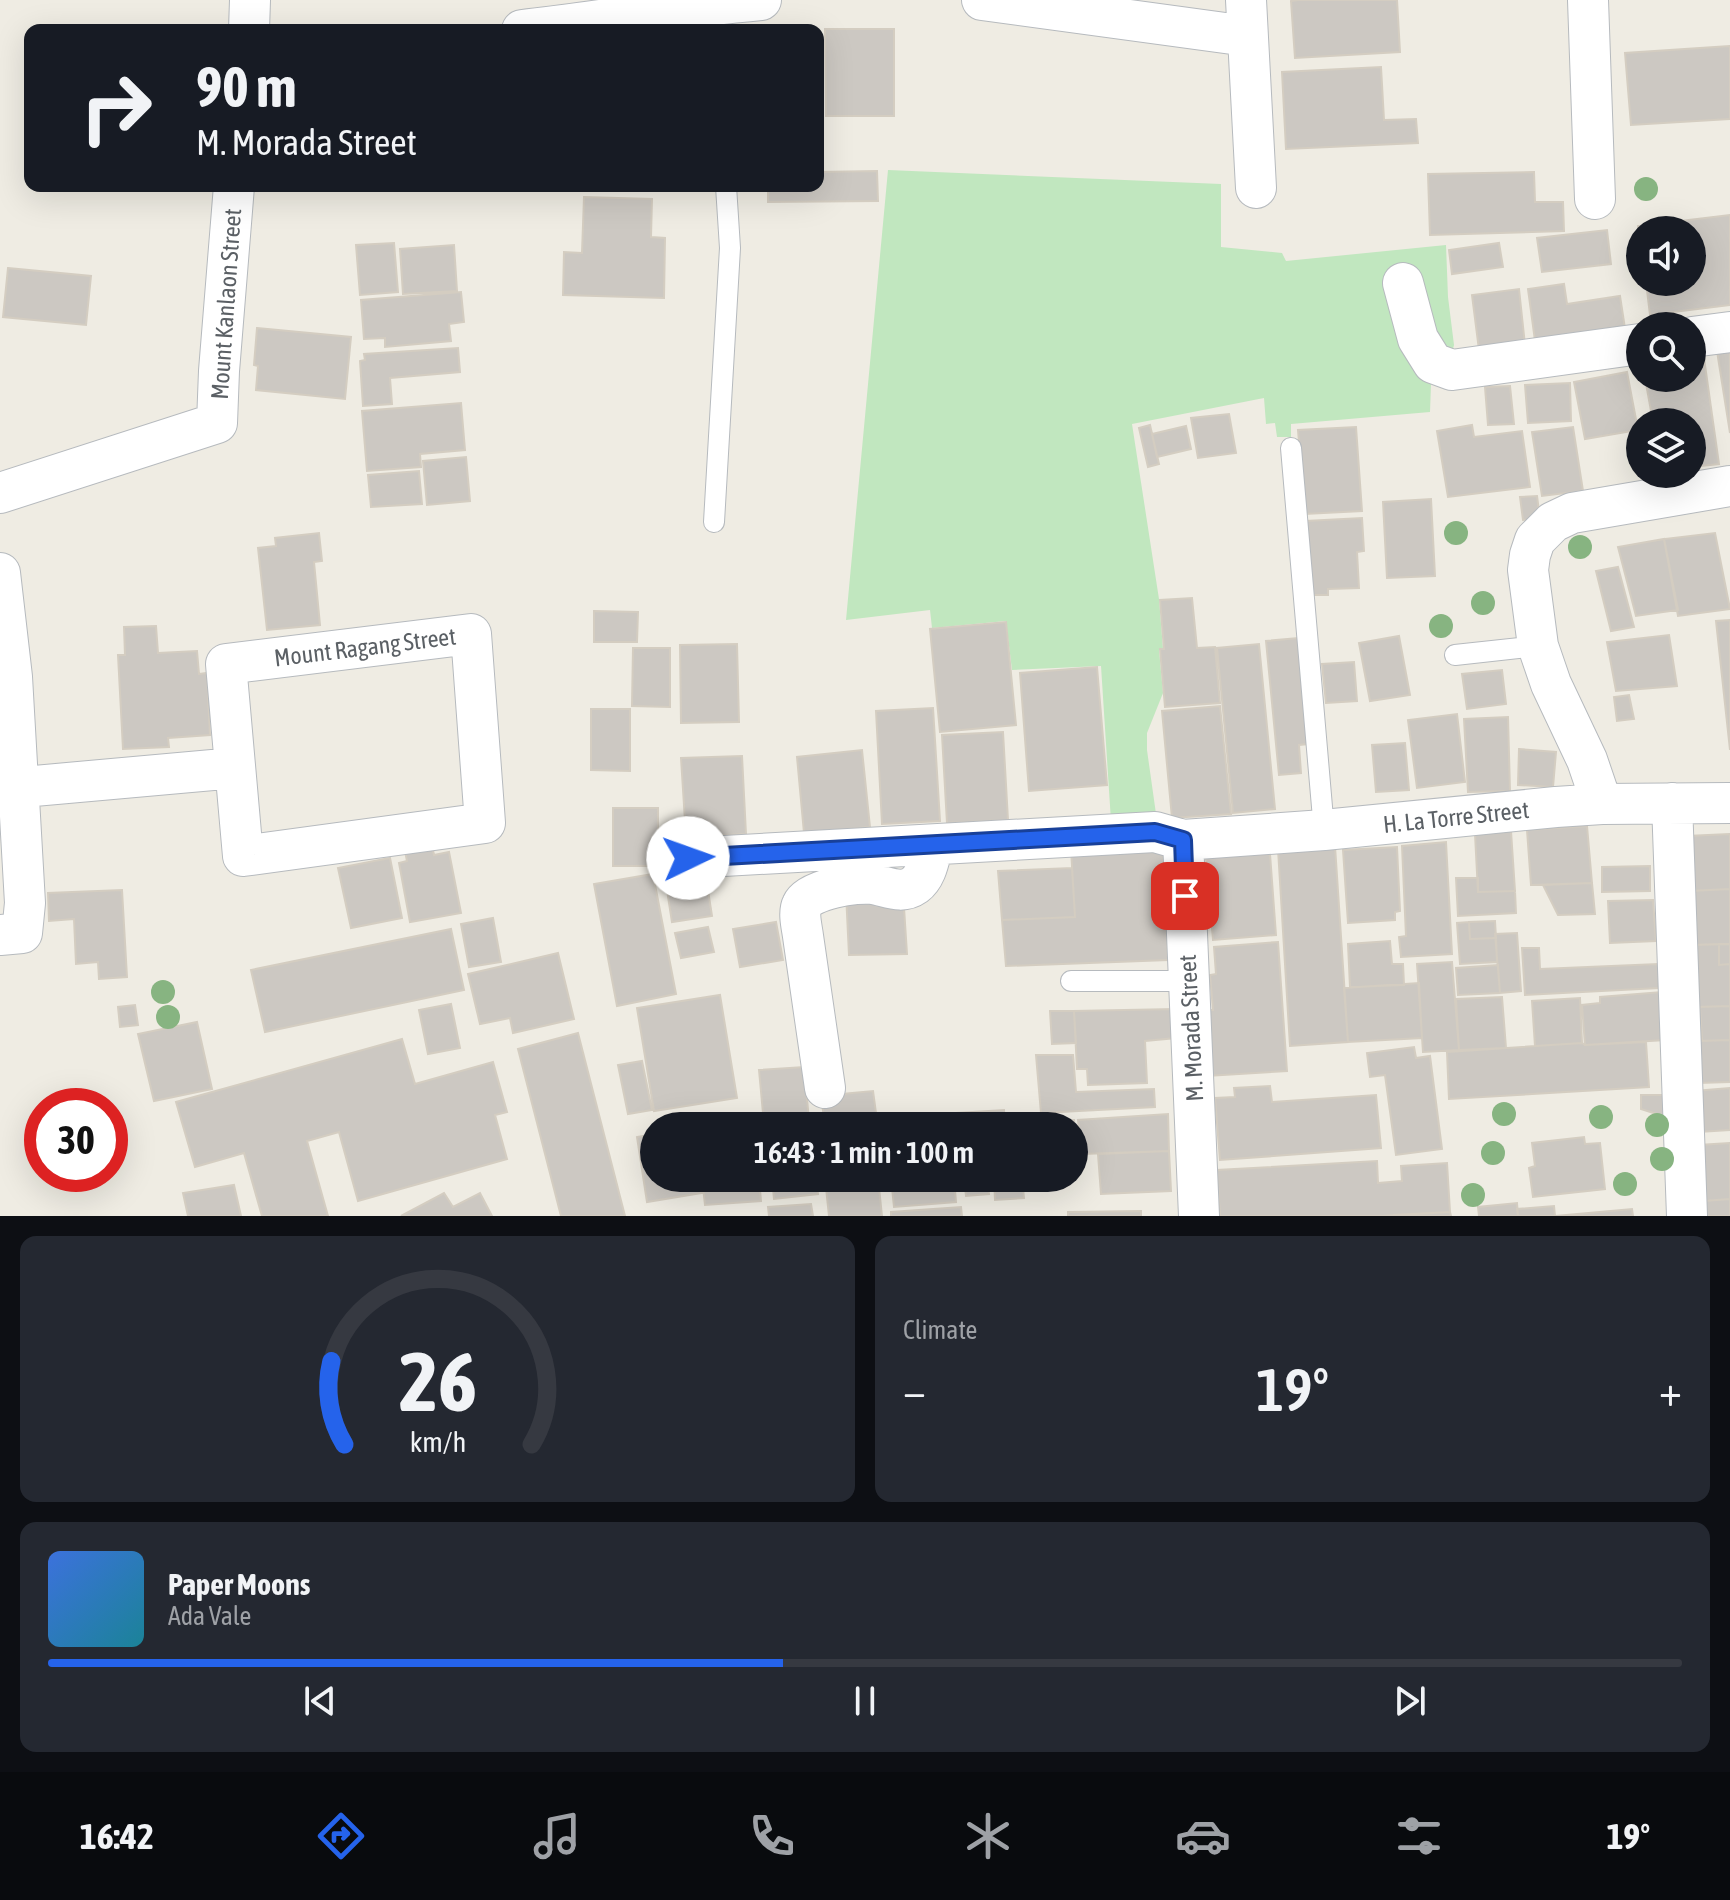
<!DOCTYPE html>
<html lang="en">
<head>
<meta charset="utf-8">
<style>
  body { margin:0; font-family:"Asap Condensed",sans-serif; background:#242831; color:#f1f3f6; height:100vh; display:flex; flex-direction:column; font-size:30px; white-space:nowrap }
  * { box-sizing:border-box; margin:0 }
  p { font-size:26px; color:#9ea1a6 }
  .icon { flex:none; width:44px; height:44px; fill:none; stroke:currentColor; stroke-width:2; stroke-linecap:round; stroke-linejoin:round }
  .map { position:relative; height:1216px; overflow:hidden }
  .sheet { display:flex; flex-direction:column; gap:20px; padding:20px; background:#0d0f14; flex:1 }
  .sheet>* { flex:none }
  .hud { position:absolute; left:24px; top:24px; width:800px; height:168px; border-radius:16px; box-shadow:0 8px 32px #0002; background:#171b24; color:#f1f3f6; overflow:hidden }
  .controls { position:absolute; left:1626px; top:216px; display:grid; gap:16px }
  .controls a { display:grid; place-items:center; width:80px; height:80px; border-radius:50%; background:#171b24; box-shadow:0 8px 32px #0002; font-size:40px }
  .speed { position:absolute; left:24px; top:1088px; display:flex; gap:16px; font-size:40px; font-weight:700; text-align:center }
  .speed>* { display:grid; place-content:center; width:104px; height:104px; border-radius:50%; background:#171b24; box-shadow:0 8px 32px #0002; line-height:1 }
  .speed .limit { border:12px solid #d22; background:#fff; color:#111 }
  .pin { position:absolute; display:grid; place-items:center; width:68px; height:68px; color:#fff; margin:-34px; border-radius:16px; box-shadow:0 4px 12px #0006 }
  .me { position:absolute; width:88px; margin:-44px; rotate:87deg; stroke-linejoin:round; filter:drop-shadow(0 0 6px #0008) }
  .turn { display:flex; align-items:center; gap:28px; height:168px; padding:0 40px; font-size:36px }
  .turn .icon { width:104px; height:104px; stroke-width:2.5 }
  .turn b { display:block; font-size:56px; line-height:68px }
  .big { font-size:60px; font-weight:600; line-height:1.1 }
  .sheet .tile { flex:1; display:flex; flex-direction:column; justify-content:center; gap:12px; min-width:0; padding:0 28px; border-radius:16px; background:#242831 }
  .sheet .dial { align-items:center; gap:0 }
  .dial svg { height:208px; overflow:visible; fill:none; stroke:#363941; stroke-width:7; stroke-linecap:round; text-anchor:middle }
  .dial text { fill:#f1f3f6; stroke:none }
  .song { display:flex; align-items:center; gap:24px }
  .cover { width:96px; height:96px; border-radius:12px; background:linear-gradient(135deg,hsl(220 70% 55%),hsl(190 70% 35%)) }
  .played { height:8px; border-radius:4px; background:linear-gradient(90deg,#2563eb 45%,#363941 45%) }
  .keys { display:flex; justify-content:space-around; direction:ltr }
  .heat { display:flex; justify-content:space-between; align-items:center; font-size:44px; direction:ltr }
  .sheet .tiles { flex:1; display:grid; gap:20px; grid-template-columns:1fr 1fr }
  .tile:last-child { grid-column:span 2 }
  .trip { position:absolute; left:640px; top:1112px; width:448px; height:80px; border-radius:40px; background:#171b24; box-shadow:0 8px 32px #0002; font-weight:600; line-height:80px; text-align:center }
  .menu { display:flex; height:128px; justify-content:space-around; align-items:center; background:#090b0e; color:#9ea1a6 }
  .menu .icon { width:56px; height:56px }
  .menu .selected { color:#2563eb }
  .menu b { font-size:36px; color:#f1f3f6 }
  .map>svg:first-child { display:block }
  .green { fill:#c1e7bf }
  .building { fill:#ccc8c2; stroke:#d4cdc1; stroke-width:2 }
  .lines { fill:none; stroke-linecap:round; stroke-linejoin:round }
  .service-casing { stroke:#b6babe; stroke-width:22 }
  .minor-casing { stroke:#b6babe; stroke-width:42 }
  .service { stroke:#fff; stroke-width:20 }
  .minor { stroke:#fff; stroke-width:40 }
  .tree { fill:#87b481 }
  .route-casing { stroke:#184099; stroke-width:20 }
  .route { stroke:#2563eb; stroke-width:14 }
  .labels { text-anchor:middle; dominant-baseline:central; stroke-width:7; stroke-linejoin:round; paint-order:stroke }
  .street-label { font-size:24px; fill:#5b6065; stroke:#fff }
</style>
</head>
<body>
<div class="map">
<svg width="1730" height="1216" viewBox="0 0 1730 1216">
  <rect width="100%" height="100%" fill="#efece3"/>
  <path class="green" d="M888 170 1221 184V247L1282 253 1286 261 1446 245 1448 297 1454 345 1453 349 1425 368 1431 384 1430 412 1291 424V437H1277L1275 423 1266 424 1264 398 1132 424 1159 599 1163 649 1159 650 1163 693 1147 733V750L1157 821H1111L1101 666 1012 670 1006 621 932 628 930 610 846 620Z"/>
  <path class="building" d="M1298 0H1397L1400 52 1295 58 1291 1Z
    M825 29H894V116H826Z
    M1730 46V119L1631 125 1625 53Z
    M1381 67 1384 120 1416 119 1418 143 1286 149 1282 72Z
    M877 171 878 201 768 202V186H818V172Z
    M1534 172 1535 202H1563L1564 231 1430 235 1428 174Z
    M584 197 652 199 651 237 665 238 664 298 563 295 564 252 582 253Z
    M1730 215V305L1650 315 1646 282H1692V230H1640V238L1638 226Z
    M1607 230 1611 264 1542 272 1537 238Z
    M394 243 398 292 360 295 356 245Z
    M1499 243 1503 267 1452 274 1449 250Z
    M454 245 457 291 403 294 400 249Z
    M8 268 91 276 86 325 3 317Z
    M1564 284 1567 304 1620 296 1626 335 1536 348 1528 289Z
    M1519 289 1525 345 1479 350 1472 295Z
    M461 292 464 322 449 324 451 341 385 347V338L364 339 361 300Z
    M257 328 351 337 345 399 256 390 258 366 254 365Z
    M458 348 460 372 390 378 392 404 363 406 360 361 365 360 364 354Z
    M1730 349V433L1717 351Z
    M1703 351 1719 464 1692 467V422H1653L1645 378H1692V353Z
    M1627 372 1638 430 1585 439 1574 382Z
    M1570 383 1571 421 1528 423 1525 385Z
    M1510 386 1514 424 1488 425 1485 387Z
    M461 403 465 450 420 454 421 467 367 471 362 411Z
    M1229 414 1236 453 1198 458 1191 418Z
    M1150 425 1159 464 1148 467 1139 428Z
    M1472 425 1474 437 1522 431 1530 487 1448 497 1437 431Z
    M1186 426 1191 449 1157 457 1152 434Z
    M1356 427 1362 511 1305 514 1298 430Z
    M1573 427 1583 491 1542 496 1532 432Z
    M466 457 470 501 427 505 423 461Z
    M419 471 422 504 371 507 368 475Z
    M1537 496 1540 519 1523 520 1520 497Z
    M1431 499 1435 576 1387 578 1383 502Z
    M1362 518 1364 551 1357 552 1359 588 1328 589V595H1311L1306 521Z
    M319 533 322 561 314 562 320 625 267 630 258 548 276 546 275 538Z
    M1715 533 1730 609 1678 616 1664 539Z
    M1664 539 1678 610 1636 616 1618 547Z
    M1618 567 1634 627 1611 631 1596 571Z
    M1192 598 1197 648 1215 647 1220 703 1165 707 1160 649H1164L1160 600Z
    M594 611 638 612 637 642H594Z
    M1730 620V750L1716 621Z
    M1006 622 1016 725 940 732 930 629Z
    M156 626 158 653 197 651 199 674 207 673 210 735 168 738 169 747 123 749 118 655H125L124 627Z
    M1669 635 1677 686 1616 691 1607 642Z
    M1399 636 1410 695 1370 701 1359 643Z
    M1298 638 1308 744 1299 745 1301 773 1279 775 1266 641Z
    M737 644 739 722 681 723 680 645Z
    M1259 644 1275 809 1233 813 1217 648Z
    M633 648H670V707L632 706Z
    M1354 662 1357 701 1326 703 1322 664Z
    M1097 667 1107 785 1029 791 1020 673Z
    M1502 670 1506 704 1467 709 1462 674Z
    M1629 695 1634 719 1617 721 1614 697Z
    M1220 706 1231 814 1172 818 1162 711Z
    M933 708 940 821 882 824 876 711Z
    M591 709H630V771L591 770Z
    M1457 714 1465 782 1417 788 1408 720Z
    M1508 717 1510 791 1468 792 1464 719Z
    M1003 732 1008 820 947 823 942 735Z
    M1405 743 1409 790 1376 792 1372 745Z
    M1519 749 1556 752 1553 787 1518 785Z
    M862 750 870 827 804 833 797 757Z
    M742 756 746 834 686 837 681 758Z
    M613 808H658V866H613Z
    M1587 826 1592 883 1531 885 1527 830Z
    M1511 831 1515 891 1478 892 1475 834Z
    M1730 834V889L1690 891 1687 836Z
    M431 841 434 855 449 852 461 913 410 922 399 863 407 861 404 846Z
    M1446 842 1452 954 1401 957 1399 937 1406 936 1402 846Z
    M1335 846 1348 1042 1290 1046 1278 849Z
    M1163 847 1168 960 1006 966 1002 920 1075 917 1071 849Z
    M1397 847 1400 911 1395 912V920L1348 923 1343 850Z
    M1270 854 1276 935 1213 940 1206 858Z
    M390 858 402 918 351 928 338 868Z
    M704 865 712 916 672 922 664 871Z
    M1650 866V891L1602 892V867Z
    M1072 868 1075 917 1002 920 998 871Z
    M653 874 676 994 617 1006 594 884Z
    M1456 878H1478V892L1515 891 1516 913 1458 916Z
    M1592 883 1595 914 1558 915 1543 885Z
    M1730 889V944L1692 945 1690 891Z
    M122 890 127 977 99 979 98 962 76 964 74 919 49 921 48 893Z
    M903 892 907 954 849 955 846 893Z
    M1653 900 1656 941 1610 943 1608 901Z
    M493 918 501 962 469 967 461 924Z
    M1495 921 1496 938 1470 939 1469 922Z
    M776 922 783 960 740 967 733 929Z
    M1469 922 1470 939 1496 938 1497 962 1460 964 1457 923Z
    M708 927 714 952 681 958 675 933Z
    M451 929 464 990 265 1032 251 970Z
    M1517 933 1521 991 1500 993 1495 934Z
    M1390 941 1392 964H1403L1404 985 1350 987 1348 944Z
    M1278 942 1287 1071 1207 1076 1202 1010H1213L1210 975 1216 974 1214 947Z
    M1719 944V965L1730 964V1006L1695 1007 1692 945Z
    M1719 944H1730V964L1719 965Z
    M1522 948H1539L1540 969 1658 964 1659 988 1525 995Z
    M558 953 574 1019 513 1033 510 1018 480 1024 468 974Z
    M1452 962 1459 1050 1423 1052 1417 964Z
    M1498 965 1500 993 1458 995 1456 968Z
    M1419 983 1422 1038 1348 1042 1344 988Z
    M1662 992 1665 1040 1585 1045 1582 1005 1600 1003V997Z
    M720 995 737 1098 654 1111 637 1008Z
    M1502 997 1506 1048 1459 1050 1456 999Z
    M1580 998 1582 1043 1535 1046 1532 1001Z
    M451 1004 460 1048 428 1054 419 1010Z
    M135 1005 138 1025 120 1027 118 1007Z
    M1730 1006V1040L1702 1041 1700 1007Z
    M1175 1009 1176 1038 1145 1041 1147 1083 1088 1085 1087 1069H1077L1074 1011Z
    M1050 1011H1074L1076 1043 1052 1044Z
    M197 1022 212 1089 154 1101 138 1034Z
    M578 1033 625 1216H561L518 1049Z
    M402 1039 415 1084 493 1062 507 1112 495 1115 507 1159 358 1201 339 1132 307 1141 328 1216H262L244 1153 195 1167 176 1102Z
    M1730 1040V1082L1699 1083 1697 1041Z
    M1646 1042 1649 1087 1449 1099 1447 1052 1582 1043 1585 1045Z
    M1414 1047 1416 1058 1430 1056 1442 1149 1396 1155 1385 1075 1370 1077 1367 1053Z
    M1036 1055H1073L1076 1092 1154 1089 1155 1107 1041 1113Z
    M642 1061 652 1110 628 1114 618 1065Z
    M804 1067 809 1120 764 1124 759 1070Z
    M1270 1086 1272 1102 1376 1095 1381 1148 1220 1160 1215 1098 1235 1097 1234 1088Z
    M1730 1088V1130L1699 1132 1695 1091Z
    M873 1091 876 1113 824 1118 821 1096Z
    M1641 1095H1664L1666 1117 1641 1109Z
    M1004 1110 1005 1126H958L957 1113Z
    M1168 1114 1169 1151 1082 1154 1078 1120Z
    M873 1118 874 1126H824V1123Z
    M928 1119V1126H889L888 1120Z
    M1074 1120 1077 1156H1074V1126H1040L1039 1122Z
    M654 1134V1178H699L702 1193 647 1202 637 1137Z
    M1584 1137 1585 1144 1600 1143 1605 1189 1533 1197 1529 1168 1535 1166 1532 1143Z
    M1730 1143V1199L1704 1201 1699 1145Z
    M1169 1151 1171 1191 1101 1194 1098 1154Z
    M1377 1161 1378 1183 1402 1181 1401 1166 1447 1163 1450 1212 1382 1216H1220L1217 1170Z
    M702 1178H759L761 1201 705 1205Z
    M772 1178H816L818 1194 774 1199Z
    M825 1178H878L882 1216H829Z
    M891 1178H954L956 1202 894 1207Z
    M964 1178H987L989 1194 966 1196Z
    M994 1178H1022L1024 1198 995 1200Z
    M234 1185 241 1216H188L183 1193Z
    M444 1193 453 1207 480 1193 492 1216H401Z
    M1730 1199V1216H1705L1704 1201Z
    M1517 1203 1518 1216H1479L1478 1207Z
    M811 1204 813 1216H769L768 1207Z
    M1554 1206 1555 1216 1632 1209 1633 1216H1518L1517 1209Z
    M961 1207 962 1216H891V1212Z
    M1141 1211V1216H1068V1212Z
    M1450 1212 1451 1216H1394V1215Z"/>
  <g class="lines">
    <defs>
      <path id="service" d="M1291 448 1324 830
        M714 522 730 248 726 186
        M1455 655 1538 646
        M1071 981H1188"/>
      <path id="minor" d="M982 0 1247 36
        M1246 0 1256 188
        M1588 0 1595 199
        M249 30 250 0
        M522 30C602 21 681 7 761 0
        M1403 283 1418 339 1433 363 1452 370 1640 344
        M1692 337 1730 332
        M0 493 217 423 219 371 234 186
        M0 573 12 677 25 903 22 933 0 935
        M471 634 485 823 243 856 226 664Z
        M0 789 235 768
        M1672 803 1687 1216
        M1602 804 1587 760 1551 684 1538 646 1528 570 1530 555 1535 540 1553 522 1572 513 1730 486
        M1183 840 1199 1216
        M688 858 1155 832 1183 840 1324 830 1556 807 1602 804 1730 803
        M825 1088 803 936C802 928 798 913 802 905 809 889 857 882 872 884 887 886 901 895 915 885 927 876 929 859 933 845"/>
    </defs>
    <use href="#service" class="service-casing"/>
    <use href="#minor" class="minor-casing"/>
    <use href="#service" class="service"/>
    <use href="#minor" class="minor"/>
  </g>
  <g class="tree">
    <circle cx="1646" cy="189" r="12"/>
    <circle cx="1456" cy="533" r="12"/>
    <circle cx="1580" cy="547" r="12"/>
    <circle cx="1483" cy="603" r="12"/>
    <circle cx="1441" cy="626" r="12"/>
    <circle cx="163" cy="992" r="12"/>
    <circle cx="168" cy="1017" r="12"/>
    <circle cx="1504" cy="1114" r="12"/>
    <circle cx="1601" cy="1117" r="12"/>
    <circle cx="1657" cy="1125" r="12"/>
    <circle cx="1493" cy="1153" r="12"/>
    <circle cx="1662" cy="1159" r="12"/>
    <circle cx="1625" cy="1184" r="12"/>
    <circle cx="1473" cy="1195" r="12"/>
  </g>
  <g class="lines">
    <defs>
      <path id="route" d="M688 858 1155 832 1183 840 1185 896"/>
    </defs>
    <use href="#route" class="route-casing"/>
    <use href="#route" class="route"/>
  </g>
  <g class="labels">
    <g class="street-label">
      <text transform="translate(226 304) rotate(-86)">Mount Kanlaon Street</text>
      <text transform="translate(365 647) rotate(-7)">Mount Ragang Street</text>
      <text transform="translate(1456 817) rotate(-6)">H. La Torre Street</text>
      <text transform="translate(1191 1028) rotate(-93)">M. Morada Street</text>
    </g>
  </g>
</svg>
<div class="controls">
<a><svg class="icon" aria-label="sound" viewBox="0 0 24 24"><path d="M4 9h4l5-4v14l-5-4H4zM17 9q2 3 0 6"/></svg></a>
<a><svg class="icon" aria-label="search" viewBox="0 0 24 24"><circle cx="10" cy="10" r="6"/><path d="M15 15l6 6"/></svg></a>
<a><svg class="icon" aria-label="layers" viewBox="0 0 24 24"><path d="M12 4l9 5-9 5-9-5zM3 14l9 5 9-5"/></svg></a>
</div>
<div class="speed"><div class="limit">30</div></div>
<div class="pin" style="left:1185px;top:896px;background:#d93025"><svg class="icon" aria-label="arrive" viewBox="0 0 24 24"><path d="M6 21V4h12l-3 4 3 4H6"/></svg></div>
<svg class="me" style="left:688px;top:858px" viewBox="-20 -20 40 40"><circle r="19" fill="#fff"/><path d="M0-13L10 11 0 6-10 11z" fill="#2563eb"/></svg>
<div class="trip">16:43 · 1 min · 100 m</div>
<div class="hud">
<div class="turn"><svg class="icon" aria-label="right" viewBox="0 0 24 24"><path d="M7 20v-9h11M14 6l5 5-5 5"/></svg><div><b>90 m</b>M. Morada Street</div></div>
</div>
</div>
<section class="sheet">
<div class="tiles">
<div class="tile dial"><svg viewBox="0 0 100 80">
<path d="M14 69A42 42 0 1 1 86 69"/>
<path d="M14 69A42 42 0 0 1 9 37" stroke="#2563eb"/>
<text x="50" y="56" font-size="32" font-weight="700">26</text>
<text x="50" y="72" font-size="11">km/h</text>
</svg></div>
<div class="tile"><p>Climate</p>
<div class="heat"><a>−</a><b class="big">19°</b><a>+</a></div>
</div>
<div class="tile">
<div class="song"><i class="cover"></i><div><b>Paper Moons</b><p>Ada Vale</p></div></div>
<div class="played"></div>
<div class="keys"><svg class="icon" aria-label="previous" viewBox="0 0 24 24"><path d="M18 5L8 12l10 7zM5 5v14"/></svg><svg class="icon" aria-label="pause" viewBox="0 0 24 24"><path d="M8 5v14M16 5v14"/></svg><svg class="icon" aria-label="next" viewBox="0 0 24 24"><path d="M6 5l10 7-10 7zM19 5v14"/></svg></div>
</div>
</div>
</section>
<nav class="menu">
<b>16:42</b>
<svg class="icon selected" aria-label="directions" viewBox="0 0 24 24"><path d="M12 3l9 9-9 9-9-9zM9 14v-3h6M13 9l2 2-2 2"/></svg>
<svg class="icon" aria-label="music" viewBox="0 0 24 24"><path d="M9 18V5l10-2v13"/><circle cx="6" cy="18" r="3"/><circle cx="16" cy="16" r="3"/></svg>
<svg class="icon" aria-label="phone" viewBox="0 0 24 24"><path d="M5 4h4l2 5-3 2q2 4 5 5l2-3 5 2v4C11 20 4 13 5 4z"/></svg>
<svg class="icon" aria-label="climate" viewBox="0 0 24 24"><path d="M12 3v18M4 7l16 10M4 17L20 7"/></svg>
<svg class="icon" aria-label="car" viewBox="0 0 24 24"><path d="M5 17H2v-5l4-1 3-4h7l3 4 3 1v5h-3M9 17h6M6 11h13"/><circle cx="7" cy="17" r="2"/><circle cx="17" cy="17" r="2"/></svg>
<svg class="icon" aria-label="filters" viewBox="0 0 24 24"><path d="M4 7h16M4 17h16"/><circle cx="9" cy="7" r="2"/><circle cx="15" cy="17" r="2"/></svg>
<b>19°</b>
</nav>
</body>
</html>
